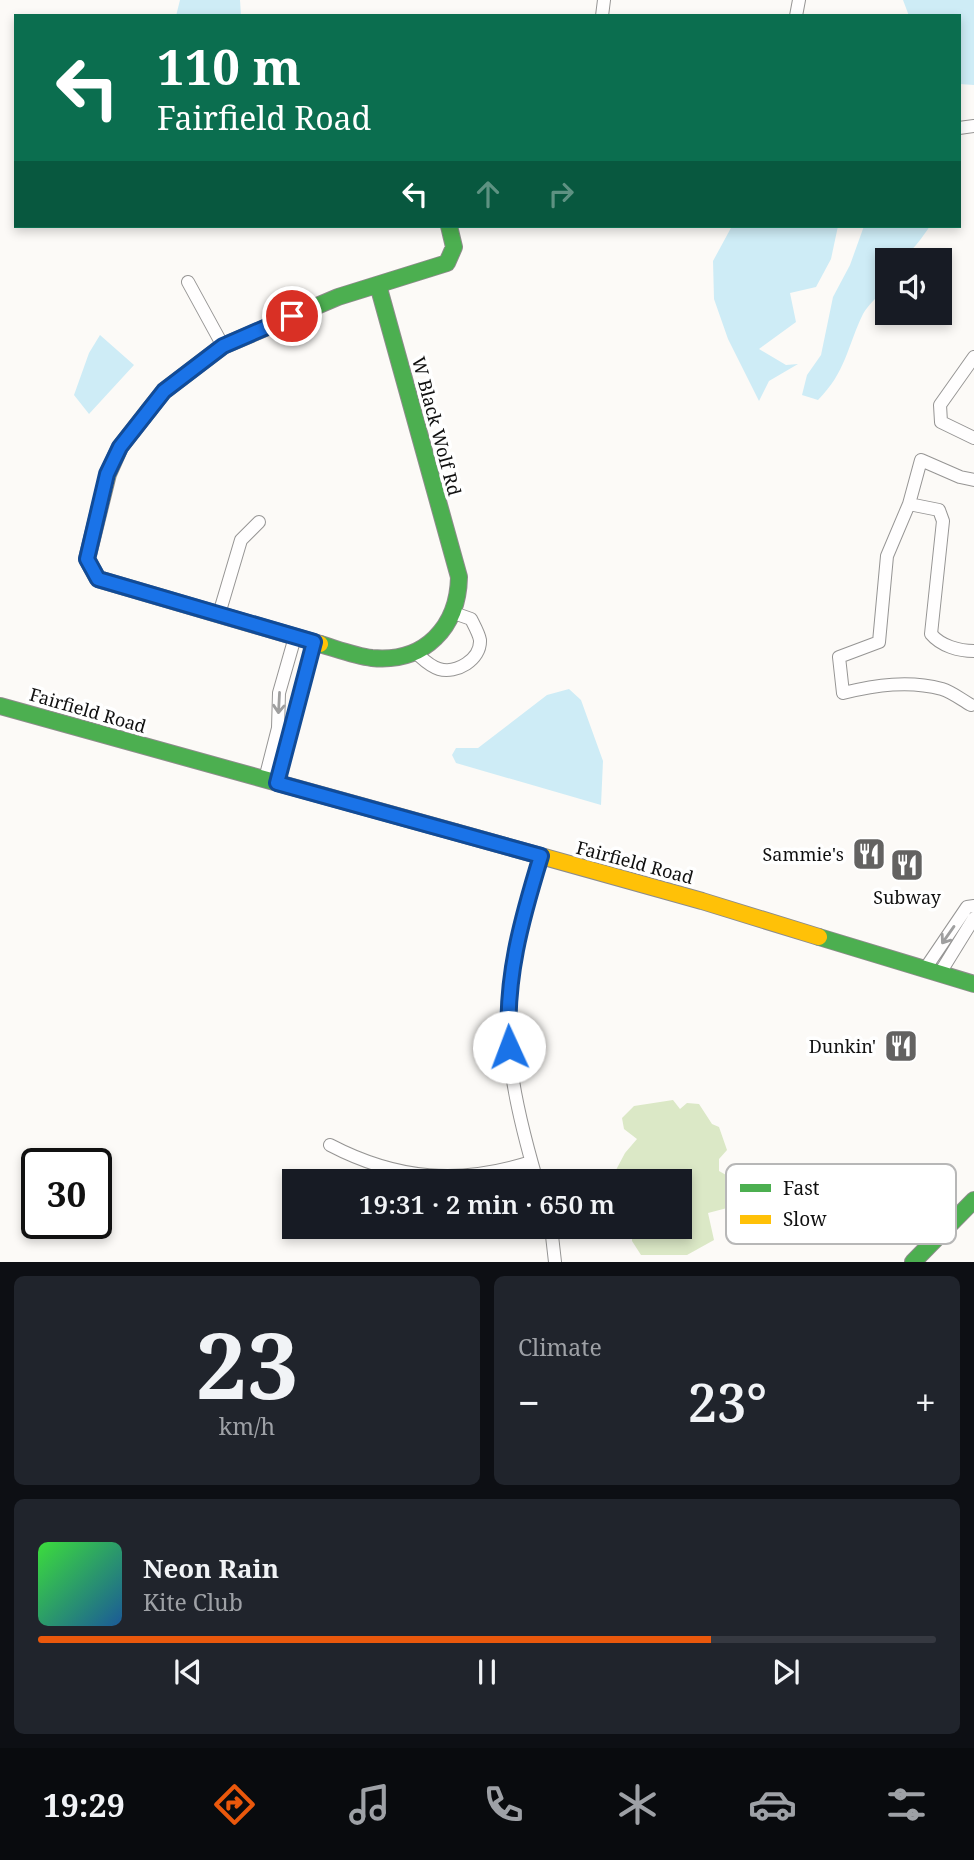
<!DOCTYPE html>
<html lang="en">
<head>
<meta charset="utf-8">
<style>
  body { margin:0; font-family:"Noto Serif",serif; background:#20242c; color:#f1f3f6; height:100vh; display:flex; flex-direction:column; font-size:26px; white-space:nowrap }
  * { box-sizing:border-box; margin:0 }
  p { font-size:23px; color:#9ea1a6 }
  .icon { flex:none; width:38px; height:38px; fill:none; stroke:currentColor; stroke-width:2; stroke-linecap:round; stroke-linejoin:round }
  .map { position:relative; height:1262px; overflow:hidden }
  .panel { display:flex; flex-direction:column; gap:14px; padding:14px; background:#0d0f14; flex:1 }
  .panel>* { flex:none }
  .top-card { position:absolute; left:14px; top:14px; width:947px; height:214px; border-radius:0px; box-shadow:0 4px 10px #0003; background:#0b6e4f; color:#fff; overflow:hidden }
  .controls { position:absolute; left:875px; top:248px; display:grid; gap:14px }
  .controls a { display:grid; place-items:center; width:77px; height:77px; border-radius:0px; background:#171b24; box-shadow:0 4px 10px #0003; font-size:35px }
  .speed { position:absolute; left:21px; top:1148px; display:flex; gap:14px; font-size:35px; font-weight:700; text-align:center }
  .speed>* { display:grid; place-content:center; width:91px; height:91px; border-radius:50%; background:#171b24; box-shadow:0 4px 10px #0003; line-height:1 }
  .speed .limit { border:4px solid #111; border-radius:10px; background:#fff; color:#111 }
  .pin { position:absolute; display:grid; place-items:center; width:60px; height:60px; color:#fff; margin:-30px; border:4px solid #fff; border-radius:50%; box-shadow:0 2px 7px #0007 }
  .me { position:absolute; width:77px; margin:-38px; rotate:358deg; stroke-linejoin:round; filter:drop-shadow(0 0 5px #0008) }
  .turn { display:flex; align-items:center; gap:24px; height:147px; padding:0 28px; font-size:32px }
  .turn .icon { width:91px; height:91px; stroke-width:2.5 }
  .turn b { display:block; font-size:49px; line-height:60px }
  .lanes { display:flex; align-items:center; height:66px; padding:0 28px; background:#0003; justify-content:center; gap:35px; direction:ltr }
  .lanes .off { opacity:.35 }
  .big { font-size:52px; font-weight:600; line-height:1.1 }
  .panel .tile { flex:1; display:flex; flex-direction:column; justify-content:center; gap:10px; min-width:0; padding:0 24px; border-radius:10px; background:#20242c }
  .panel .dial { align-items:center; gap:0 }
  .dial b { font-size:91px; line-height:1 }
  .song { display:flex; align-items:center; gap:21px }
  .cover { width:84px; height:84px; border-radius:10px; background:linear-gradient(135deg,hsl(120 70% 55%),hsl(210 70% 35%)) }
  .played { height:7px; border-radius:4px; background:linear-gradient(90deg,#ea580c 75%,#363941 75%) }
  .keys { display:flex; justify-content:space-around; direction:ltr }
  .heat { display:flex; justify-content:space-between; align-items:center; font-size:38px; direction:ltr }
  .panel .tiles { flex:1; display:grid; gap:14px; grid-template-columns:1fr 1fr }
  .tile:last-child { grid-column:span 2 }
  .trip { position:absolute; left:282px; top:1169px; width:410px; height:70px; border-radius:0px; background:#171b24; box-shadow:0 4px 10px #0003; font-weight:600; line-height:70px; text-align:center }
  .menu { display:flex; height:112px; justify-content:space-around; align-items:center; background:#090b0e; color:#9ea1a6 }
  .menu .icon { width:49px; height:49px }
  .menu .on { color:#ea580c }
  .menu b { font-size:32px; color:#f1f3f6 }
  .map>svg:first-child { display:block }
  .forest { fill:#dbe8c6 }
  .water { fill:#ceecf6 }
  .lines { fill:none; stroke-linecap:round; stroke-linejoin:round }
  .street-casing { stroke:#969594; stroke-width:14 }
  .fast-casing { stroke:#8d8c8b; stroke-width:18 }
  .slow-casing { stroke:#8d8c8b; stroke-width:18 }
  .street { stroke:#fffefe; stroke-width:12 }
  .fast { stroke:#4caf50; stroke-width:16 }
  .slow { stroke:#ffc107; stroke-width:16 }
  .oneway { stroke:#9f9f9f }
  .route-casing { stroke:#114b97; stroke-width:18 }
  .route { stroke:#1a73e8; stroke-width:12 }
  .labels { text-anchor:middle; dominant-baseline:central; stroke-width:7; stroke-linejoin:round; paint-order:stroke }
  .street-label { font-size:18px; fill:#101010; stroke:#fff }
  .poi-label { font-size:18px; fill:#101010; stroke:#fff; text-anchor:end }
  .key { fill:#fff; stroke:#b7b7b7; stroke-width:2 }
  .key-label { font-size:19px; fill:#101010 }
</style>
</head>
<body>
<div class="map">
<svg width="974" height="1262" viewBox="0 0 974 1262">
  <rect width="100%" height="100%" fill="#fcfaf7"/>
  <path class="forest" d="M673 1100 680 1109 687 1103 699 1104 712 1124 719 1127 727 1150 719 1159V1171L735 1180 737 1198 731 1207 708 1213 714 1240 687 1255H641L632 1241V1227H679V1181H620L616 1170 625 1153 637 1139 624 1129 622 1118 634 1106Z"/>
  <path class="water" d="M180 0H240L241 16H176Z
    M903 0H974V85L959 84V16H909Z
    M732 226H838L831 259 816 287 790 293 796 322 759 349 786 365 798 364 769 381 759 401 728 339 714 299 713 261Z
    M864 226H930C919 242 907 261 887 261V284C881 295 869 303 863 314 847 347 846 372 818 400L802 395 807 375 821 355 833 297 850 265Z
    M100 335 134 365 89 414 74 395 89 353Z
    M569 689 581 700 603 761 601 805 456 763 452 755 456 748H478L547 695Z"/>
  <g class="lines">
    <defs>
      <path id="street" d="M602 16 604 0
        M796 16 799 0
        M959 128 974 126
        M188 282 223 346
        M974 357 940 405 941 422 974 438
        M909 504 939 510 943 521 931 634C941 646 959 651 974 651
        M219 614 241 540 259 522
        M416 653C423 659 429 666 439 669 456 674 481 660 480 640 479 634 474 625 471 619L454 613
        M971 705C962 700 952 692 942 689 909 680 876 685 843 693L839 657 879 642 887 556 909 504 921 460 960 477 974 480
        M265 779 278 728 279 693 295 637
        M277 783 314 642
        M925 969 967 907 974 906
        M940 973 974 918
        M330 1145C397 1180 460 1185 531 1162
        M537 1181C515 1106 498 1033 514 954 520 921 531 888 541 856
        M551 1227 555 1262"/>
      <path id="fast" d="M149 410 164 391 223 346 338 297 447 263 454 247 449 226
        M320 644C337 649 355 656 372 658 425 663 458 627 459 577L378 285
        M0 706 455 832
        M819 937 974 984
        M913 1262 974 1200"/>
      <path id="slow" d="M149 410 120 447 108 474 87 559 98 579 320 644
        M455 832 702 901 819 937"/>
    </defs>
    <use href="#street" class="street-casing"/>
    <use href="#fast" class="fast-casing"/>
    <use href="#slow" class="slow-casing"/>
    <use href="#street" class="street"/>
    <use href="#fast" class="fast"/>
    <use href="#slow" class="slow"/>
  </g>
  <defs><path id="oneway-shaft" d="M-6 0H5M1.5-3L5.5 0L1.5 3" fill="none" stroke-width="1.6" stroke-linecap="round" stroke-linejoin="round" transform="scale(1.75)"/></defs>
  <g class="oneway">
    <use href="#oneway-shaft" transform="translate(279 703) rotate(93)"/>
    <use href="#oneway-shaft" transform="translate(948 935) rotate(125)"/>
  </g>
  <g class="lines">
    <defs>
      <path id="route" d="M292 316 223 346 164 391 120 447 107 474 87 559 98 579 314 642 277 783 541 856C521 921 505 978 509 1047"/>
    </defs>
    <use href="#route" class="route-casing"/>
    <use href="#route" class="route"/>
  </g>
  <defs>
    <symbol id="restaurant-square" viewBox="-11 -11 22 22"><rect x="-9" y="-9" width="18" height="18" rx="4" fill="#636261" stroke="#fff"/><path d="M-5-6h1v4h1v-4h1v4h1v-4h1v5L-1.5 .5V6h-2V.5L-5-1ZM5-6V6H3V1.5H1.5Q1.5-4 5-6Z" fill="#fff"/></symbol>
  </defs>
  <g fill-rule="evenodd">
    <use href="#restaurant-square" x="850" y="835" width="38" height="38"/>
    <use href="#restaurant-square" x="888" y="846" width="38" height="38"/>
    <use href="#restaurant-square" x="882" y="1027" width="38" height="38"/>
  </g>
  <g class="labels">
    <g class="street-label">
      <text transform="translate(437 426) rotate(75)">W Black Wolf Rd</text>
      <text transform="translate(88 710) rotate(16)">Fairfield Road</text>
      <text transform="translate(635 862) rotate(15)">Fairfield Road</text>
    </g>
    <g class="poi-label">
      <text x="844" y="854">Sammie's</text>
      <text x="907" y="897" text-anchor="middle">Subway</text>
      <text x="876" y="1046">Dunkin'</text>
    </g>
  </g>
  <rect x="726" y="1164" width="230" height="80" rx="10" class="key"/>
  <rect x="740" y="1184" width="31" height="8" fill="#4caf50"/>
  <rect x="740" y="1215" width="31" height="9" fill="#ffc107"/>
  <g class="key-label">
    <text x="783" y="1195">Fast</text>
    <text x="783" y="1226">Slow</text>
  </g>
</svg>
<div class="controls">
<a><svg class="icon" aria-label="sound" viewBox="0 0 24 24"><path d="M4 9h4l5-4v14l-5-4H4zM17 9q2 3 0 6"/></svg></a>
</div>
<div class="speed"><div class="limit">30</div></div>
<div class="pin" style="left:292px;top:316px;background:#d93025"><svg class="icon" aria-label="arrive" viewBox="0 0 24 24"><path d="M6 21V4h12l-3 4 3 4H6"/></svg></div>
<svg class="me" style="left:509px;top:1047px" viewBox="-20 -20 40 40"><circle r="19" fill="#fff"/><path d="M0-13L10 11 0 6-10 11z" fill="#1a73e8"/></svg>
<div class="trip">19:31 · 2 min · 650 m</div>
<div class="top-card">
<div class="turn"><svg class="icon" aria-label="left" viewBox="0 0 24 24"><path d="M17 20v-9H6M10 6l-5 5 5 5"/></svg><div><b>110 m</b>Fairfield Road</div></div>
<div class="lanes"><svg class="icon" aria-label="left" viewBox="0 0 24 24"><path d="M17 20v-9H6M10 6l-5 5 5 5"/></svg><svg class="icon off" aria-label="ahead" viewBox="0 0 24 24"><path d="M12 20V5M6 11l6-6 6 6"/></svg><svg class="icon off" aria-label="right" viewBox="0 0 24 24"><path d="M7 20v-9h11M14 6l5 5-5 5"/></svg></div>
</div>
</div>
<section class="panel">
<div class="tiles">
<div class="tile dial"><b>23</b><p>km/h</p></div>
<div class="tile"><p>Climate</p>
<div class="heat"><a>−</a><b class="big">23°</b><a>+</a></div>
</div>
<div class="tile">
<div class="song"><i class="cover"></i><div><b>Neon Rain</b><p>Kite Club</p></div></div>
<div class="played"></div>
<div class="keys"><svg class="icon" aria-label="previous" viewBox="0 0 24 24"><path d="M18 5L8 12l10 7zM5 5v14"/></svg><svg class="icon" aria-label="pause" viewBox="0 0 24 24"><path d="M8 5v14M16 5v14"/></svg><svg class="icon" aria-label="next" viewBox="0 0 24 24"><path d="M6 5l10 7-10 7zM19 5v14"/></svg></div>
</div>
</div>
</section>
<nav class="menu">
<b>19:29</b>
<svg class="icon on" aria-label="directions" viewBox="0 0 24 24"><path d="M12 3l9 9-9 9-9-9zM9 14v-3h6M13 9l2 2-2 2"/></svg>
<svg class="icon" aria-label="music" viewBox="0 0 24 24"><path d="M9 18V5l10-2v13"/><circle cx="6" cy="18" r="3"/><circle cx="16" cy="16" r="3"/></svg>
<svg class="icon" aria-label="phone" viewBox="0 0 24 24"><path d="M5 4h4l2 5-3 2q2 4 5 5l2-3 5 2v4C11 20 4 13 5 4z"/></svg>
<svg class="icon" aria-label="climate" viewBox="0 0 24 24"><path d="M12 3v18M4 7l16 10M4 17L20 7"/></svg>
<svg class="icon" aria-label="car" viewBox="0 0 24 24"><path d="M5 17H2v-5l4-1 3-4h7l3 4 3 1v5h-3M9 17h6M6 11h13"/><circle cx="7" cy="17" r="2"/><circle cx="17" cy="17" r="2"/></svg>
<svg class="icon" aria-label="filters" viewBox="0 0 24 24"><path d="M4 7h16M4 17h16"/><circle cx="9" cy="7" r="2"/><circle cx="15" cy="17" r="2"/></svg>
</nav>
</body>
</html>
